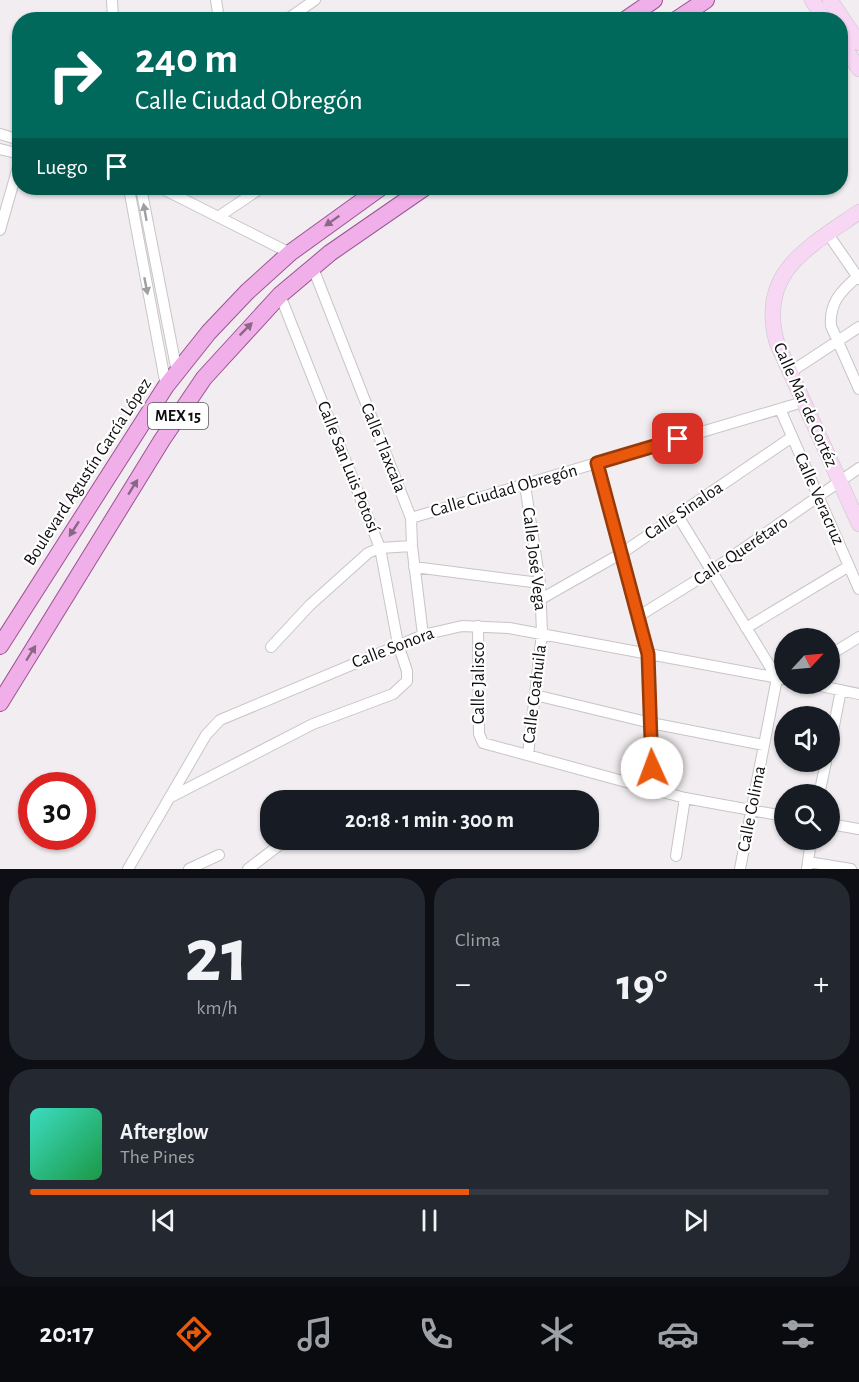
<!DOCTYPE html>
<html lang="es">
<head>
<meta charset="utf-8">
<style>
  body { margin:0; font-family:"Alegreya Sans",sans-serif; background:#242831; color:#f1f3f6; height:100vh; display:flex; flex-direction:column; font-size:22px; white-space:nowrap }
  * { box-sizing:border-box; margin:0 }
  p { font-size:20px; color:#9ea1a6 }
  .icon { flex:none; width:33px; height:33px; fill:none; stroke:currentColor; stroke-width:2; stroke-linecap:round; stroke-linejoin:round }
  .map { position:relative; height:869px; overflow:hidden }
  .side { display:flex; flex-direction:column; gap:9px; padding:9px; background:#0d0f14; flex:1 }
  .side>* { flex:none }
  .guide { position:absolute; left:12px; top:12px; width:836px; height:183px; border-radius:24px; box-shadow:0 2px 4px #0004; background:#00695c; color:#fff; overflow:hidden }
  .needle { width:39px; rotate:64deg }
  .tools { position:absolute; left:774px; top:628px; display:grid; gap:12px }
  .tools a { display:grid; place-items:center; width:66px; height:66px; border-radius:50%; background:#171b24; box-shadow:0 2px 4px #0004; font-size:30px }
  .speed { position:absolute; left:18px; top:772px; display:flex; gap:12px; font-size:30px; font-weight:700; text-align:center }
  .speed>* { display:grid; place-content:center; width:78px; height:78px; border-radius:50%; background:#171b24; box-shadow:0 2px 4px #0004; line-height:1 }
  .speed .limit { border:9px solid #d22; background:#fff; color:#111 }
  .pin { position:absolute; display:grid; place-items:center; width:51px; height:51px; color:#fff; margin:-26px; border-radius:12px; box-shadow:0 3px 9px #0006 }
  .me { position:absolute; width:66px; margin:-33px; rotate:358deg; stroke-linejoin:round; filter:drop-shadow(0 0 4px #0008) }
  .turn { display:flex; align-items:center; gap:21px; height:126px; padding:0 24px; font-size:27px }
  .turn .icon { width:78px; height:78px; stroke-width:2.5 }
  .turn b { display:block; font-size:42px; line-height:51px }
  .then { display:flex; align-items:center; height:57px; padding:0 24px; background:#0003; gap:12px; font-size:22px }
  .big { font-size:45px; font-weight:700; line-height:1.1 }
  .side .tile { flex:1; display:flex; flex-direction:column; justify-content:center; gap:9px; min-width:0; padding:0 21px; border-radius:24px; background:#242831 }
  .side .dial { align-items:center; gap:0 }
  .dial b { font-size:78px; line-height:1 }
  .song { display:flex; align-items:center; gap:18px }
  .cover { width:72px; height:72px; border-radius:9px; background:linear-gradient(135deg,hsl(170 70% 55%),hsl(140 70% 35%)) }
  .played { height:6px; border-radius:3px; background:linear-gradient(90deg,#ea580c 55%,#363941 55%) }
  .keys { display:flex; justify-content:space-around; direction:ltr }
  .heat { display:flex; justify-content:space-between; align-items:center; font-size:33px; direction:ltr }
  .side .tiles { flex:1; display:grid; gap:9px; grid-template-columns:1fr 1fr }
  .tile:last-child { grid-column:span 2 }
  .trip { position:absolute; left:260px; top:790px; width:339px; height:60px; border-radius:24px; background:#171b24; box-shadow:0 2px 4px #0004; font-weight:700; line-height:60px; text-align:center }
  .tab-bar { display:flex; height:96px; justify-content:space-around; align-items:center; background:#090b0e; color:#9ea1a6 }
  .tab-bar .icon { width:42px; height:42px }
  .tab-bar .on { color:#ea580c }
  .tab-bar b { font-size:27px; color:#f1f3f6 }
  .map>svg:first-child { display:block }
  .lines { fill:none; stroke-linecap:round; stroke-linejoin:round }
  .street-casing { stroke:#c8c4c7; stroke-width:12 }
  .secondary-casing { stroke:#c8c4c7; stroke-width:16 }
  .primary-casing { stroke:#9b5492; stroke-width:18 }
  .street { stroke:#fff; stroke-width:10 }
  .secondary { stroke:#f8d7f4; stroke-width:15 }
  .primary { stroke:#f0afe8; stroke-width:16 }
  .oneway { fill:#9f9f9f }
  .oneway2 { fill:#8b6786 }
  .route-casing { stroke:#983908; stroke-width:15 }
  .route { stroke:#ea580c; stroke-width:10 }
  .labels { text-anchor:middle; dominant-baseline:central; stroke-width:4.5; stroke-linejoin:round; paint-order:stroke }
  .shield { fill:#fff; stroke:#575657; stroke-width:1.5 }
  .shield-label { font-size:16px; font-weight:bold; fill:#0f0e0f }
  .street-label { font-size:18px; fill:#0f0e0f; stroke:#fff }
</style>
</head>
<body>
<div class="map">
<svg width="859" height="869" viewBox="0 0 859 869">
  <rect width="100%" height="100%" fill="#f1edf0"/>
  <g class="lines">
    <defs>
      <path id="street" d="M112 0 113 20
        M216 0 219 20
        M286 20 315 0
        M0 134 20 140
        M0 149 20 154
        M132 188 130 194 166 386
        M138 188 142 193 177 372
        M161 188 290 253
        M218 217 261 188
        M0 230 20 160
        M828 234 859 279
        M313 268 411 518 412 546 423 635
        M857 277C841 291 829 303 831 326L859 389
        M789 373 859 327
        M780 409 859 589
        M597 463 648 653 653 790
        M525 485 540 583 542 633 528 755
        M678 516 777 678 740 869
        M411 518 803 402
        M414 567 540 583
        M541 599 622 553 792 437
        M639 616 710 572 859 468
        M478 626 479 734 483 743 685 798 784 816
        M746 628 849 566
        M271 647 310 605 368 553 380 548 412 546
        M830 655 859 637
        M811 684 859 694
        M535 695 651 723 764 745
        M830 746 841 690
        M819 795 826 762
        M169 798 313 724 393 694 407 681V671L398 644 380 548 280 295
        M830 824 859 829
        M676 856 685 798
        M808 862 851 869
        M128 869 206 735 220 720 423 635 462 626 509 628 784 679
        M189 869 219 855
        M248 869 286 840
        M807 869 811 840"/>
      <path id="secondary" d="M812 0 825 20
        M830 0 859 43
        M840 41 859 69
        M859 212C809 247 757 272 777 343L859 524"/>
      <path id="primary" d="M625 20 654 0
        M676 20 706 0
        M0 646 166 386 209 332 247 292 290 253 380 188
        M0 703 162 440 204 378 280 295 330 253 424 188"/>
    </defs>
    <use href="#street" class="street-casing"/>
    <use href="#secondary" class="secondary-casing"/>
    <use href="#primary" class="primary-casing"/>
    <use href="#street" class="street"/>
    <use href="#secondary" class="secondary"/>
    <use href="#primary" class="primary"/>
  </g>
  <defs><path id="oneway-solid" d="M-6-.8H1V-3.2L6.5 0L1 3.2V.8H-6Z" transform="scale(1.5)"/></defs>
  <g class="oneway">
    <use href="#oneway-solid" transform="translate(145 212) rotate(-100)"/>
    <use href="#oneway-solid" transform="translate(146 286) rotate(79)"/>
  </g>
  <g class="oneway2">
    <use href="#oneway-solid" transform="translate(332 221) rotate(145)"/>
    <use href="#oneway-solid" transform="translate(246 329) rotate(-45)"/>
    <use href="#oneway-solid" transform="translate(133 487) rotate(-58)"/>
    <use href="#oneway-solid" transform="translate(74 529) rotate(123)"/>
    <use href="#oneway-solid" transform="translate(31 653) rotate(-58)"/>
  </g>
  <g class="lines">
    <defs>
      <path id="route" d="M652 768 648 654 597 463 678 439"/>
    </defs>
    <use href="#route" class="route-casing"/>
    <use href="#route" class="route"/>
  </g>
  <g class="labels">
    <rect class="shield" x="148" y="403" width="60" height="26" rx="4.5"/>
    <g class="shield-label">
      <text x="178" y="416">MEX 15</text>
    </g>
    <g class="street-label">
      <text transform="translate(805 405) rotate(66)">Calle Mar de Cortéz</text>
      <text transform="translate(383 448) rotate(68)">Calle Tlaxcala</text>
      <text transform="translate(348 467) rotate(68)">Calle San Luis Potosí</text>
      <text transform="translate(88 472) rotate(-57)">Boulevard Agustín García López</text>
      <text transform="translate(504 491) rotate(-16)">Calle Ciudad Obregón</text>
      <text transform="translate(819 499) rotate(66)">Calle Veracruz</text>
      <text transform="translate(684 511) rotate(-34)">Calle Sinaloa</text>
      <text transform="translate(741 551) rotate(-34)">Calle Querétaro</text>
      <text transform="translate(534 559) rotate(83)">Calle José Vega</text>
      <text transform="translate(393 648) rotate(-21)">Calle Sonora</text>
      <text transform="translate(479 683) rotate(-90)">Calle Jalisco</text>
      <text transform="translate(535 694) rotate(-83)">Calle Coahuila</text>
      <text transform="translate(752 809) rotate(-79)">Calle Colima</text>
    </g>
  </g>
</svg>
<div class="tools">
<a><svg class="needle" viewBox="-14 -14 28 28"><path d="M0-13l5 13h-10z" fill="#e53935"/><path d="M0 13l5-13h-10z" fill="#9ea1a6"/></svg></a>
<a><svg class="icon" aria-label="sound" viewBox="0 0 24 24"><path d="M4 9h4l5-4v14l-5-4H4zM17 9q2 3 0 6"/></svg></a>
<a><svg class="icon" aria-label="search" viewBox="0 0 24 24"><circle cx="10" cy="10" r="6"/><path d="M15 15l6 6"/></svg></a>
</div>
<div class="speed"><div class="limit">30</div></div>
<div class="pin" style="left:678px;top:439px;background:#d93025"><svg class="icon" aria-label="arrive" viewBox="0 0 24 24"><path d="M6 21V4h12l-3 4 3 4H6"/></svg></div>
<svg class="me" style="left:652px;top:768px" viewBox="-20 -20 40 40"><circle r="19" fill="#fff"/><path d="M0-13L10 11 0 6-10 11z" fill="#ea580c"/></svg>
<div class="trip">20:18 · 1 min · 300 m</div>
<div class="guide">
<div class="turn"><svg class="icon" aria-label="right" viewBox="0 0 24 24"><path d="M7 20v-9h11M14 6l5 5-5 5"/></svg><div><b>240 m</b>Calle Ciudad Obregón</div></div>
<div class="then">Luego<svg class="icon" aria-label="arrive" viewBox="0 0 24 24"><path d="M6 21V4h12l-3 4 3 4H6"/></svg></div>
</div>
</div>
<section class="side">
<div class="tiles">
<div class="tile dial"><b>21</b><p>km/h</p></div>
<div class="tile"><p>Clima</p>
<div class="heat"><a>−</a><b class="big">19°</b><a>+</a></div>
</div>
<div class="tile">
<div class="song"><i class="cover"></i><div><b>Afterglow</b><p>The Pines</p></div></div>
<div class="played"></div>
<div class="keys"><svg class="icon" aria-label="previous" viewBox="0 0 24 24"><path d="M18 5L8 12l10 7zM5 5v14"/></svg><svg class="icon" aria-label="pause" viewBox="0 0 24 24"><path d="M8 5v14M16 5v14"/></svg><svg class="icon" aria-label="next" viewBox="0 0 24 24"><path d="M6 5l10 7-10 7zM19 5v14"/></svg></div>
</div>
</div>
</section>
<nav class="tab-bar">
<b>20:17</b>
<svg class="icon on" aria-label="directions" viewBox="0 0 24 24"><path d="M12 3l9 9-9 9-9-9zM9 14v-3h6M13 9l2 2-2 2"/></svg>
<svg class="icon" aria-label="music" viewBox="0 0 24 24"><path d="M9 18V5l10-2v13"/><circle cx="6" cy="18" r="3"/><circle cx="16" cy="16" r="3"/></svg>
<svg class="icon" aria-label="phone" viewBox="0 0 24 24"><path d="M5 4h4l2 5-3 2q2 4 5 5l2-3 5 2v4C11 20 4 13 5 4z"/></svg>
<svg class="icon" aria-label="climate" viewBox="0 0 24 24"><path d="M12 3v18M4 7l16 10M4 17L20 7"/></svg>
<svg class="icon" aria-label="car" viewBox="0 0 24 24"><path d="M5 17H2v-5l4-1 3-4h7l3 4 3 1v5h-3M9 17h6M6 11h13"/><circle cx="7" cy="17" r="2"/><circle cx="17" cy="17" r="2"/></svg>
<svg class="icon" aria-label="filters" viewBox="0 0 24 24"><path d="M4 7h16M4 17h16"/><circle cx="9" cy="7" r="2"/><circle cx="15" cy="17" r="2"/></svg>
</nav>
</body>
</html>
